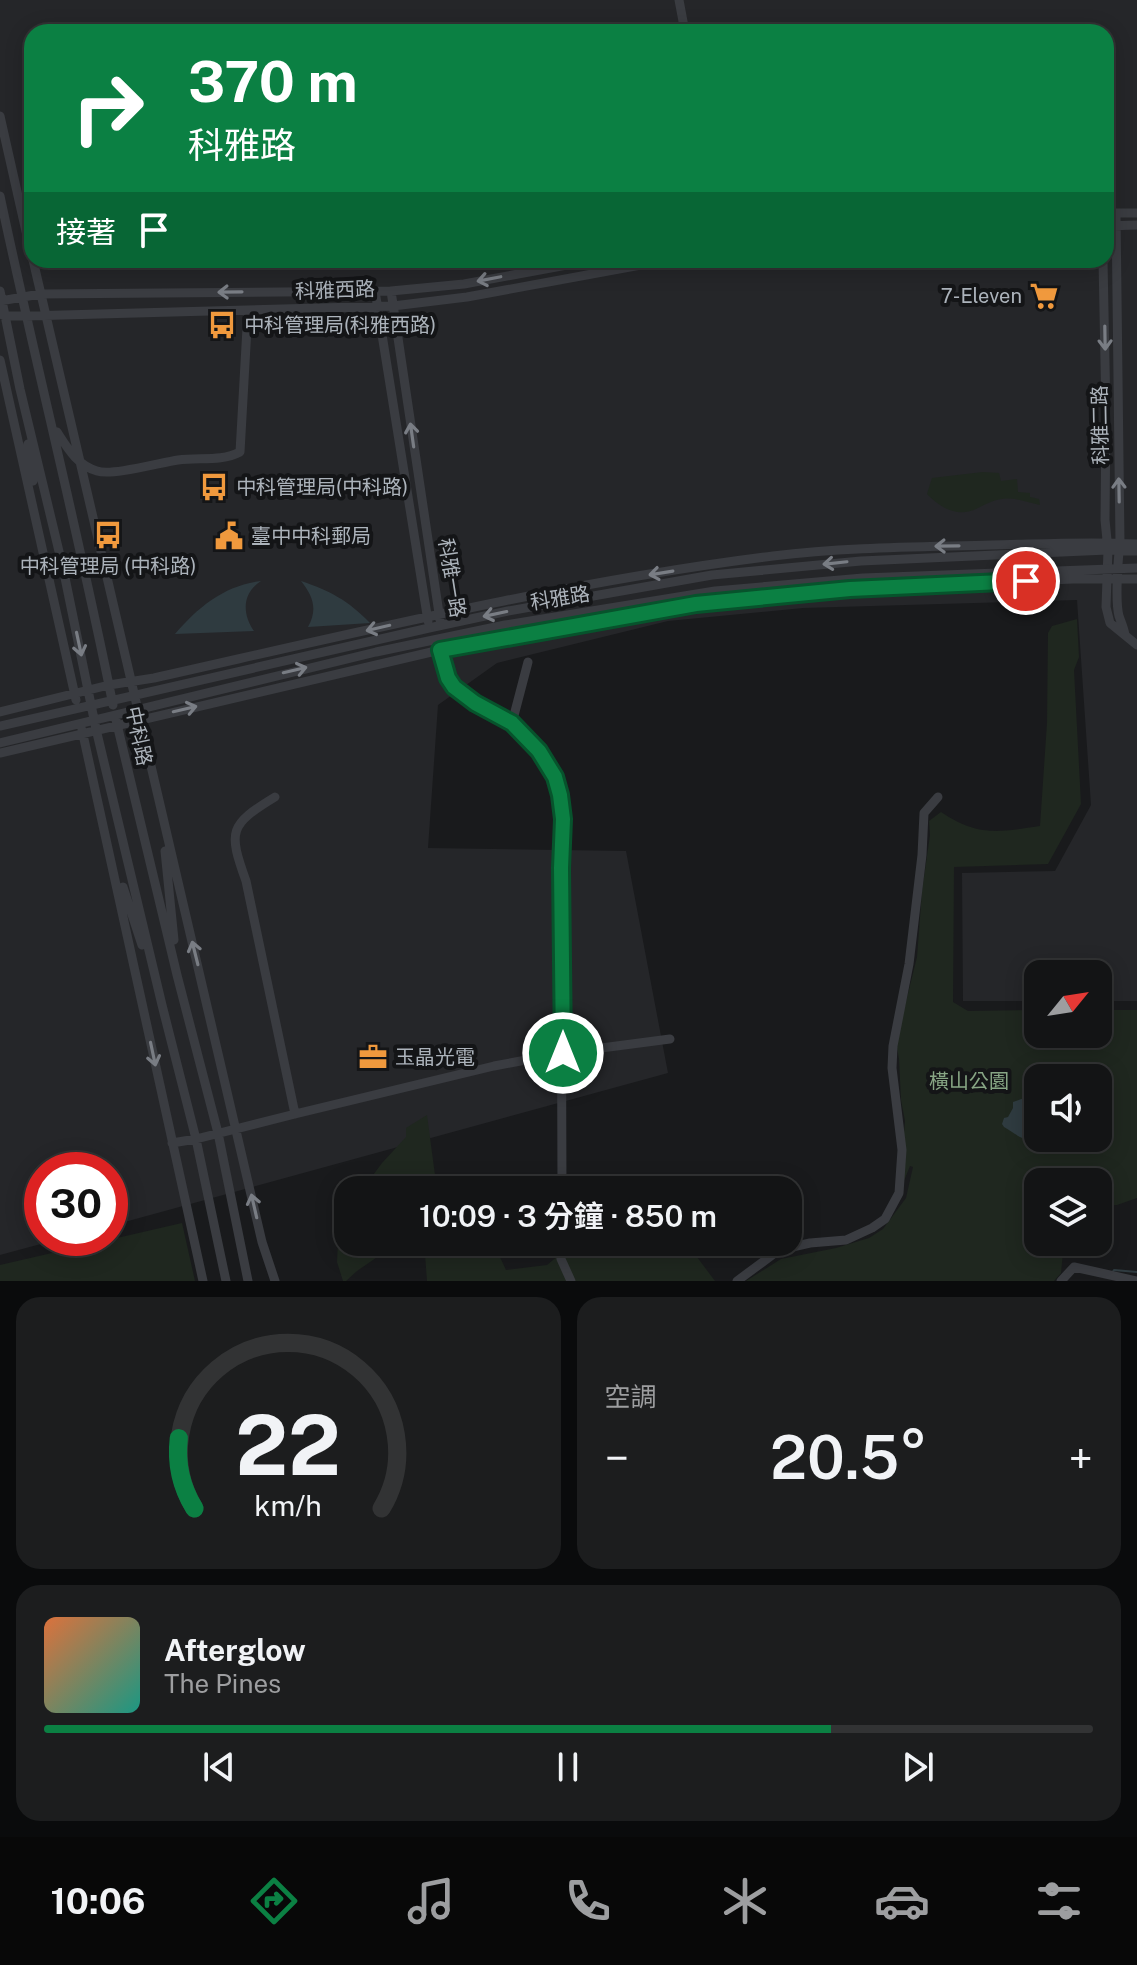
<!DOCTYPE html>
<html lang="zh-TW">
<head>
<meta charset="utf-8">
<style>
  body { margin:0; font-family:"Public Sans","Noto Sans TC",sans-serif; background:#1c1d1e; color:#f1f3f6; height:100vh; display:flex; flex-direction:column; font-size:30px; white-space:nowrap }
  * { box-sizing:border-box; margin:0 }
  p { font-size:26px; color:#9d9ea0 }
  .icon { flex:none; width:44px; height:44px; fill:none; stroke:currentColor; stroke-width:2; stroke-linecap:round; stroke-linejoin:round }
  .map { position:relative; height:1281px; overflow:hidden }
  .sheet { display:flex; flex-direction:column; gap:16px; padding:16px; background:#0a0b0c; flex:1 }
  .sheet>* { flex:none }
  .hud { position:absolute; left:24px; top:24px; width:1090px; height:244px; border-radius:24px; box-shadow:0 4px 20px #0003,0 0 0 2px #323334; background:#0b8043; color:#fff; overflow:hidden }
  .needle { width:52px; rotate:60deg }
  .buttons { position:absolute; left:1024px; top:960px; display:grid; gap:16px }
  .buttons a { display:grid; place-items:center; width:88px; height:88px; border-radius:16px; background:#131415; box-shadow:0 4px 20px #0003,0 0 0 2px #323334; font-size:40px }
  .speed { position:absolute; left:24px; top:1152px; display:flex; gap:16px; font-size:40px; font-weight:700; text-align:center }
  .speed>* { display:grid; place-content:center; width:104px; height:104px; border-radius:50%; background:#131415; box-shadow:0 4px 20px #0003,0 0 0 2px #323334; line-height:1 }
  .speed .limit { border:12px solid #d22; background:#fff; color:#111 }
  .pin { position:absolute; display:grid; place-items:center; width:68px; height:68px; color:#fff; margin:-34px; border:4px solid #fff; border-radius:50%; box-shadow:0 2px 8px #0007 }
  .me { position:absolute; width:88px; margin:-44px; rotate:0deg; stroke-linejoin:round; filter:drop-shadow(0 0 6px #0008) }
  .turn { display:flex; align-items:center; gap:28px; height:168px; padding:0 32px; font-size:36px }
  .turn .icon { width:104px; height:104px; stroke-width:2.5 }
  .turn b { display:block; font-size:56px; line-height:68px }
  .then { display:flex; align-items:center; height:76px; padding:0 32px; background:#0003; gap:16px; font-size:30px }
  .big { font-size:60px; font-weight:600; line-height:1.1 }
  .sheet .card { flex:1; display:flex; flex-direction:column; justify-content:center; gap:12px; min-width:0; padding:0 28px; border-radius:24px; background:#1c1d1e }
  .sheet .dial { align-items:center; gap:0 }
  .dial svg { height:208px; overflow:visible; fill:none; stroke:#323334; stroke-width:7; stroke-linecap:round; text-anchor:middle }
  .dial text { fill:#f1f3f6; stroke:none }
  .song { display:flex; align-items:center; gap:24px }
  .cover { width:96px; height:96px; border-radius:12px; background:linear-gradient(135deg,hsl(20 70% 55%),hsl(170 70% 35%)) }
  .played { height:8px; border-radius:4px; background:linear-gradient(90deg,#0b8043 75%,#323334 75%) }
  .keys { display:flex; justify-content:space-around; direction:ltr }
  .heat { display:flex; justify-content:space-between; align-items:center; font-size:44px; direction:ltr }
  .sheet .tiles { flex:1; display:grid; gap:16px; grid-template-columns:1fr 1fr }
  .card:last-child { grid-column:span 2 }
  .trip { position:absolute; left:334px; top:1176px; width:468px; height:80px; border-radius:24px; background:#131415; box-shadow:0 4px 20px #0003,0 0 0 2px #323334; font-weight:600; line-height:80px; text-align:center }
  .tabs { display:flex; height:128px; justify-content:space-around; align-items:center; background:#080808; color:#9d9ea0 }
  .tabs .icon { width:56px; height:56px }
  .tabs .active { color:#0b8043 }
  .tabs b { font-size:36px; color:#f1f3f6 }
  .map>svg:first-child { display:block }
  .built { fill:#252629; fill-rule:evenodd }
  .green { fill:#1f271f; fill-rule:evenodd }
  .water { fill:#2f3b40 }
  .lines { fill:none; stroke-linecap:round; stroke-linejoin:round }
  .stream { stroke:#2f3b40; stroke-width:2 }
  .minor { stroke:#3a3c41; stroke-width:9 }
  .oneway { stroke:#797d84 }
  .route-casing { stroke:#07532c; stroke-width:20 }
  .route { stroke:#0b8043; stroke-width:14 }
  .labels { text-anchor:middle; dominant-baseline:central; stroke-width:8; stroke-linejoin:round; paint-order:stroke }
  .street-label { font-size:20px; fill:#acb3bb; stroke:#141517 }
  .poi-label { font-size:20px; fill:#acb3bb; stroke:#141517; text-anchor:start }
  .park-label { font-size:20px; fill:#87a584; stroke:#141517 }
</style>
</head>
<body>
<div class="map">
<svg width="1137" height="1281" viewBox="0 0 1137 1281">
  <rect width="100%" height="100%" fill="#191a1c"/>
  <path class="built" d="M0 0H1137V1001H1098V974H1038V1001H963L962 873 1055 871 1091 805 1077 600 803 608 668 621 497 663 438 705 428 848 626 851 668 1073 110 1226V1170H42V1238H63L0 1255ZM32 32H1106V260H32Z"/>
  <path class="green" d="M983 472 999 473 1001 481 1017 479 1018 492 1030 493V497L1039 499 1040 505C1027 502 1015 497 1002 499 993 500 986 504 978 508 958 518 942 509 927 494L932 478Z
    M1077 619 1079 657 1074 670 1081 804 1048 864 954 867 953 1002 968 1011 1038 1010V1034H1098V1010H1137V1198L1117 1205 1098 1206V1182H1038V1242H1064L1061 1273 1054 1281H746L781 1259 836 1248 869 1238 883 1229 906 1198 913 1167 910 1166 899 1193 905 1121 901 1100 899 1059 896 1042 917 957 922 891 930 835 929 821 941 812C978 837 998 832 1040 826L1047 723 1048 633 1052 626ZM1038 1078H1098V1138H1038Z
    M427 1115 437 1190H362L382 1163 406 1137V1128Z
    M348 1209V1242H399L357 1271 346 1281H343L337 1262 339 1221Z
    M182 1223 195 1281H0V1265Z
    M424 1242H493L506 1270 547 1265 570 1246 691 1249 715 1281H427Z"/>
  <path class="water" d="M261 581C242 593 242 614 254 631L175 634C198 607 225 585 261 581Z
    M301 581C330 591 348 600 370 623L308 627C318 609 313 596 301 581Z
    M1024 1098 1034 1100 1038 1103V1138C1024 1143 1016 1134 1004 1127L1002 1124 1004 1118 1008 1117 1013 1108V1102Z"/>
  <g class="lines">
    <path class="stream" d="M1112 1273 1114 1270 1137 1272"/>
    <path class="minor" d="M679 0 685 32
      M0 116 32 258
      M0 196C36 366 79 535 113 705
      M1106 213H1137
      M1116 213 1120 543C1118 559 1115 601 1119 616 1121 622 1124 628 1125 635
      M1106 226 1137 225
      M33 260 262 1242 275 1281
      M1103 260 1106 414 1105 520 1108 550 1106 607 1110 623 1137 645
      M0 291 20 389 63 568 96 729 162 1005 196 1139 226 1281
      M375 291 428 621
      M391 291 440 620
      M0 301 40 294 391 291 464 284 594 260
      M0 314 5 316H26L393 306 467 297 668 260
      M0 360 76 700
      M57 432C68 449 77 465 97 471 112 476 159 463 178 460 199 457 221 462 240 452L248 310
      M28 444 33 481
      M437 646C445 658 444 675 453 686 467 704 493 710 511 723 517 727 523 735 528 740 568 781 563 816 561 868L562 1190
      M0 712 109 685 154 678C359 632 564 582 773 556 846 547 919 547 991 545 1040 544 1089 541 1137 544
      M116 720 177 975 218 1133 248 1281
      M512 723 528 662
      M0 726 429 628 508 611 712 575 861 561 1108 550 1137 551
      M82 730 203 1281
      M0 743 376 652 505 625 715 591 863 578 1137 568
      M0 753 440 650 696 604 850 589 1073 579H1137
      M275 797C229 825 228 831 246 881L295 1114
      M165 851 174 940
      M123 887 142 945
      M172 1143 196 1139 295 1114 494 1066 563 1053 670 1039
      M560 1242 561 1259 571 1281
      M737 1281 779 1250 810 1243 846 1240 872 1228 885 1219 899 1193 902 1150 892 1068 893 1046 909 964 922 855 924 813 938 797
      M1061 1281 1074 1267 1137 1281"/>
  </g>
  <defs><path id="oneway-shaft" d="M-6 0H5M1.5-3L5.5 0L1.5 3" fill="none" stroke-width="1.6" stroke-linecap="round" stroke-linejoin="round" transform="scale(2)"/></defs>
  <g class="oneway">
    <use href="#oneway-shaft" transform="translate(489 279) rotate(169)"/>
    <use href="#oneway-shaft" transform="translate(230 292) rotate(179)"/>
    <use href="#oneway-shaft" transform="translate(1105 338) rotate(89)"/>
    <use href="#oneway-shaft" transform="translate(412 435) rotate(-98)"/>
    <use href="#oneway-shaft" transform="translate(1119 490) rotate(-91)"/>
    <use href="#oneway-shaft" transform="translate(947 546) rotate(179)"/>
    <use href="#oneway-shaft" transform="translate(835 563) rotate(174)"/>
    <use href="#oneway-shaft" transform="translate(661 573) rotate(171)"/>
    <use href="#oneway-shaft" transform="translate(495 614) rotate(168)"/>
    <use href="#oneway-shaft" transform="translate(378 628) rotate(167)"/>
    <use href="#oneway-shaft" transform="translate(79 644) rotate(78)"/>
    <use href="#oneway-shaft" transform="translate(295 670) rotate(-13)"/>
    <use href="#oneway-shaft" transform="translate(185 709) rotate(-13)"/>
    <use href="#oneway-shaft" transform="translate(195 953) rotate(-104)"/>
    <use href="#oneway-shaft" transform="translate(153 1054) rotate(78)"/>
    <use href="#oneway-shaft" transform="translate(254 1206) rotate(-103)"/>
  </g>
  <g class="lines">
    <defs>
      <path id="route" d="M563 1053 561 868 563 819 560 795 555 777 539 751 512 723 475 703 454 687 448 678 440 650 696 604 850 589 1026 581"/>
    </defs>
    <use href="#route" class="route-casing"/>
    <use href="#route" class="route"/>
  </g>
  <defs>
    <symbol id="supermarket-bare" viewBox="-9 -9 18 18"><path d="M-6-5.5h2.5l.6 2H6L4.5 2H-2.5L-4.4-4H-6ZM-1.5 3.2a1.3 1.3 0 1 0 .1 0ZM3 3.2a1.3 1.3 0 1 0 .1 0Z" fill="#f0993d" stroke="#141517" stroke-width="2.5" paint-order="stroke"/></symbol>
    <symbol id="bus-bare" viewBox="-9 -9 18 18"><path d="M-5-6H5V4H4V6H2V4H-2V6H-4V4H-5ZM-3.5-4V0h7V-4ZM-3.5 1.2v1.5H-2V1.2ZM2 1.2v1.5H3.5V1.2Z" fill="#f0993d" stroke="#141517" stroke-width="2.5" paint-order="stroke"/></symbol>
    <symbol id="civic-bare" viewBox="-9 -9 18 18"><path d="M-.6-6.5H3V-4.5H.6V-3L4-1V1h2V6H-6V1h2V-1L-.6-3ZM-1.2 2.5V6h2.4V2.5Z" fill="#f0993d" stroke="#141517" stroke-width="2.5" paint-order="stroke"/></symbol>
    <symbol id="office-bare" viewBox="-9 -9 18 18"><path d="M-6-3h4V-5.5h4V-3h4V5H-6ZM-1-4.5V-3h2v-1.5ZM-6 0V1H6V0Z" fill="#f0993d" stroke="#141517" stroke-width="2.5" paint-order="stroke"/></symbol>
  </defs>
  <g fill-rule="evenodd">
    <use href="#supermarket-bare" x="1024" y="276" width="40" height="40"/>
    <use href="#bus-bare" x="202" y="305" width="40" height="40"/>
    <use href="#bus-bare" x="194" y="467" width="40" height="40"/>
    <use href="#bus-bare" x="88" y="515" width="40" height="40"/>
    <use href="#civic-bare" x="209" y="516" width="40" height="40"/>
    <use href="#office-bare" x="353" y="1037" width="40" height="40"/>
  </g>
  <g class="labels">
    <g class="street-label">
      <text transform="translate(335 290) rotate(-2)">科雅西路</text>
      <text transform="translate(1100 425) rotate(-91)">科雅二路</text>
      <text transform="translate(452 578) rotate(81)">科雅一路</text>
      <text transform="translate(560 598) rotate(-9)">科雅路</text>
      <text transform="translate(139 736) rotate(78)">中科路</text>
    </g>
    <g class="poi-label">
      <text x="1022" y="296" text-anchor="end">7-Eleven</text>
      <text x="244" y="325">中科管理局(科雅西路)</text>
      <text x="236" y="487">中科管理局(中科路)</text>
      <text x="251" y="536">臺中中科郵局</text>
      <text x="108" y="566" text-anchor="middle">中科管理局 (中科路)</text>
      <text x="395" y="1057">玉晶光電</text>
    </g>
    <g class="park-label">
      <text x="969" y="1081">橫山公園</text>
    </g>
  </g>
</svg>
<div class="buttons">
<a><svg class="needle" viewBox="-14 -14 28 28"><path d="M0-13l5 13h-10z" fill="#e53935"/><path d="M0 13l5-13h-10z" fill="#9d9ea0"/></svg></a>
<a><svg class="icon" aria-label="sound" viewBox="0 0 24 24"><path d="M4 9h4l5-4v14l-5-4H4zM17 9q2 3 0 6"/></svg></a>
<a><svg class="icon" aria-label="layers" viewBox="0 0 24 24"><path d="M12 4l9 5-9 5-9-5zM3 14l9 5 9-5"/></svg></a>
</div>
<div class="speed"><div class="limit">30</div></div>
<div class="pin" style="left:1026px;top:581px;background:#d93025"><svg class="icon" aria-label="arrive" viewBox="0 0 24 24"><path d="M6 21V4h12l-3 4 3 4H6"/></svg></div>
<svg class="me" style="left:563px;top:1053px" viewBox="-20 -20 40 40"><circle r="17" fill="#0b8043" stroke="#fff" stroke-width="3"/><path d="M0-11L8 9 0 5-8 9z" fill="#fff"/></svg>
<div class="trip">10:09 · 3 分鐘 · 850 m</div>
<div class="hud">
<div class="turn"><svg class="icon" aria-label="right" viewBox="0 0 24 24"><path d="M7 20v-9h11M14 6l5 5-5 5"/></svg><div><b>370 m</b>科雅路</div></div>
<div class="then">接著<svg class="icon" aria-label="arrive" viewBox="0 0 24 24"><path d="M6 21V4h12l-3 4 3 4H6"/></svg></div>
</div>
</div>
<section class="sheet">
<div class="tiles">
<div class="card dial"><svg viewBox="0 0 100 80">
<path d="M14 69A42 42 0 1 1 86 69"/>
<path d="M14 69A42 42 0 0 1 8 42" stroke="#0b8043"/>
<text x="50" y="56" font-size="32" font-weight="700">22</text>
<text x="50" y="72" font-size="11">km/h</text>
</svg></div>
<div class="card"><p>空調</p>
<div class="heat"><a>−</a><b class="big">20.5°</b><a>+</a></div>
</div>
<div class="card">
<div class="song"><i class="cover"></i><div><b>Afterglow</b><p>The Pines</p></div></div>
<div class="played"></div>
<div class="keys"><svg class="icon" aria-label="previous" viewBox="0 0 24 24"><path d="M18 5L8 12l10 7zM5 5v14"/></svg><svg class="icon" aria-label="pause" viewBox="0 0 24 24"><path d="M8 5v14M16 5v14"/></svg><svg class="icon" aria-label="next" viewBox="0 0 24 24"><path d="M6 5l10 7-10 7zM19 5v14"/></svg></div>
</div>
</div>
</section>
<nav class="tabs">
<b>10:06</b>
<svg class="icon active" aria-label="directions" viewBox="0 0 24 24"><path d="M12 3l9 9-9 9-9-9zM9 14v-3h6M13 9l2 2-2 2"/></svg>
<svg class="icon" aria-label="music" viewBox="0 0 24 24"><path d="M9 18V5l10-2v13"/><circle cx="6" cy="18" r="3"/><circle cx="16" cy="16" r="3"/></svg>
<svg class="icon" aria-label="phone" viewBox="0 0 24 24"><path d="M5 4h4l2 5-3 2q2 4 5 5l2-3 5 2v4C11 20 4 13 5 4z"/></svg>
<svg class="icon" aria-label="climate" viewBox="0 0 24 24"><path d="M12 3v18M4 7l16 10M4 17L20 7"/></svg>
<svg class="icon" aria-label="car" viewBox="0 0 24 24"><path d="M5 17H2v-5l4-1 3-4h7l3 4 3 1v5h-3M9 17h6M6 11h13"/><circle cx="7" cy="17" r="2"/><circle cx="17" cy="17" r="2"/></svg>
<svg class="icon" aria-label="filters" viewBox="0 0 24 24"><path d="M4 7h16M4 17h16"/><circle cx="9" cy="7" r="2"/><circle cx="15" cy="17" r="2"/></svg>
</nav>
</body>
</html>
